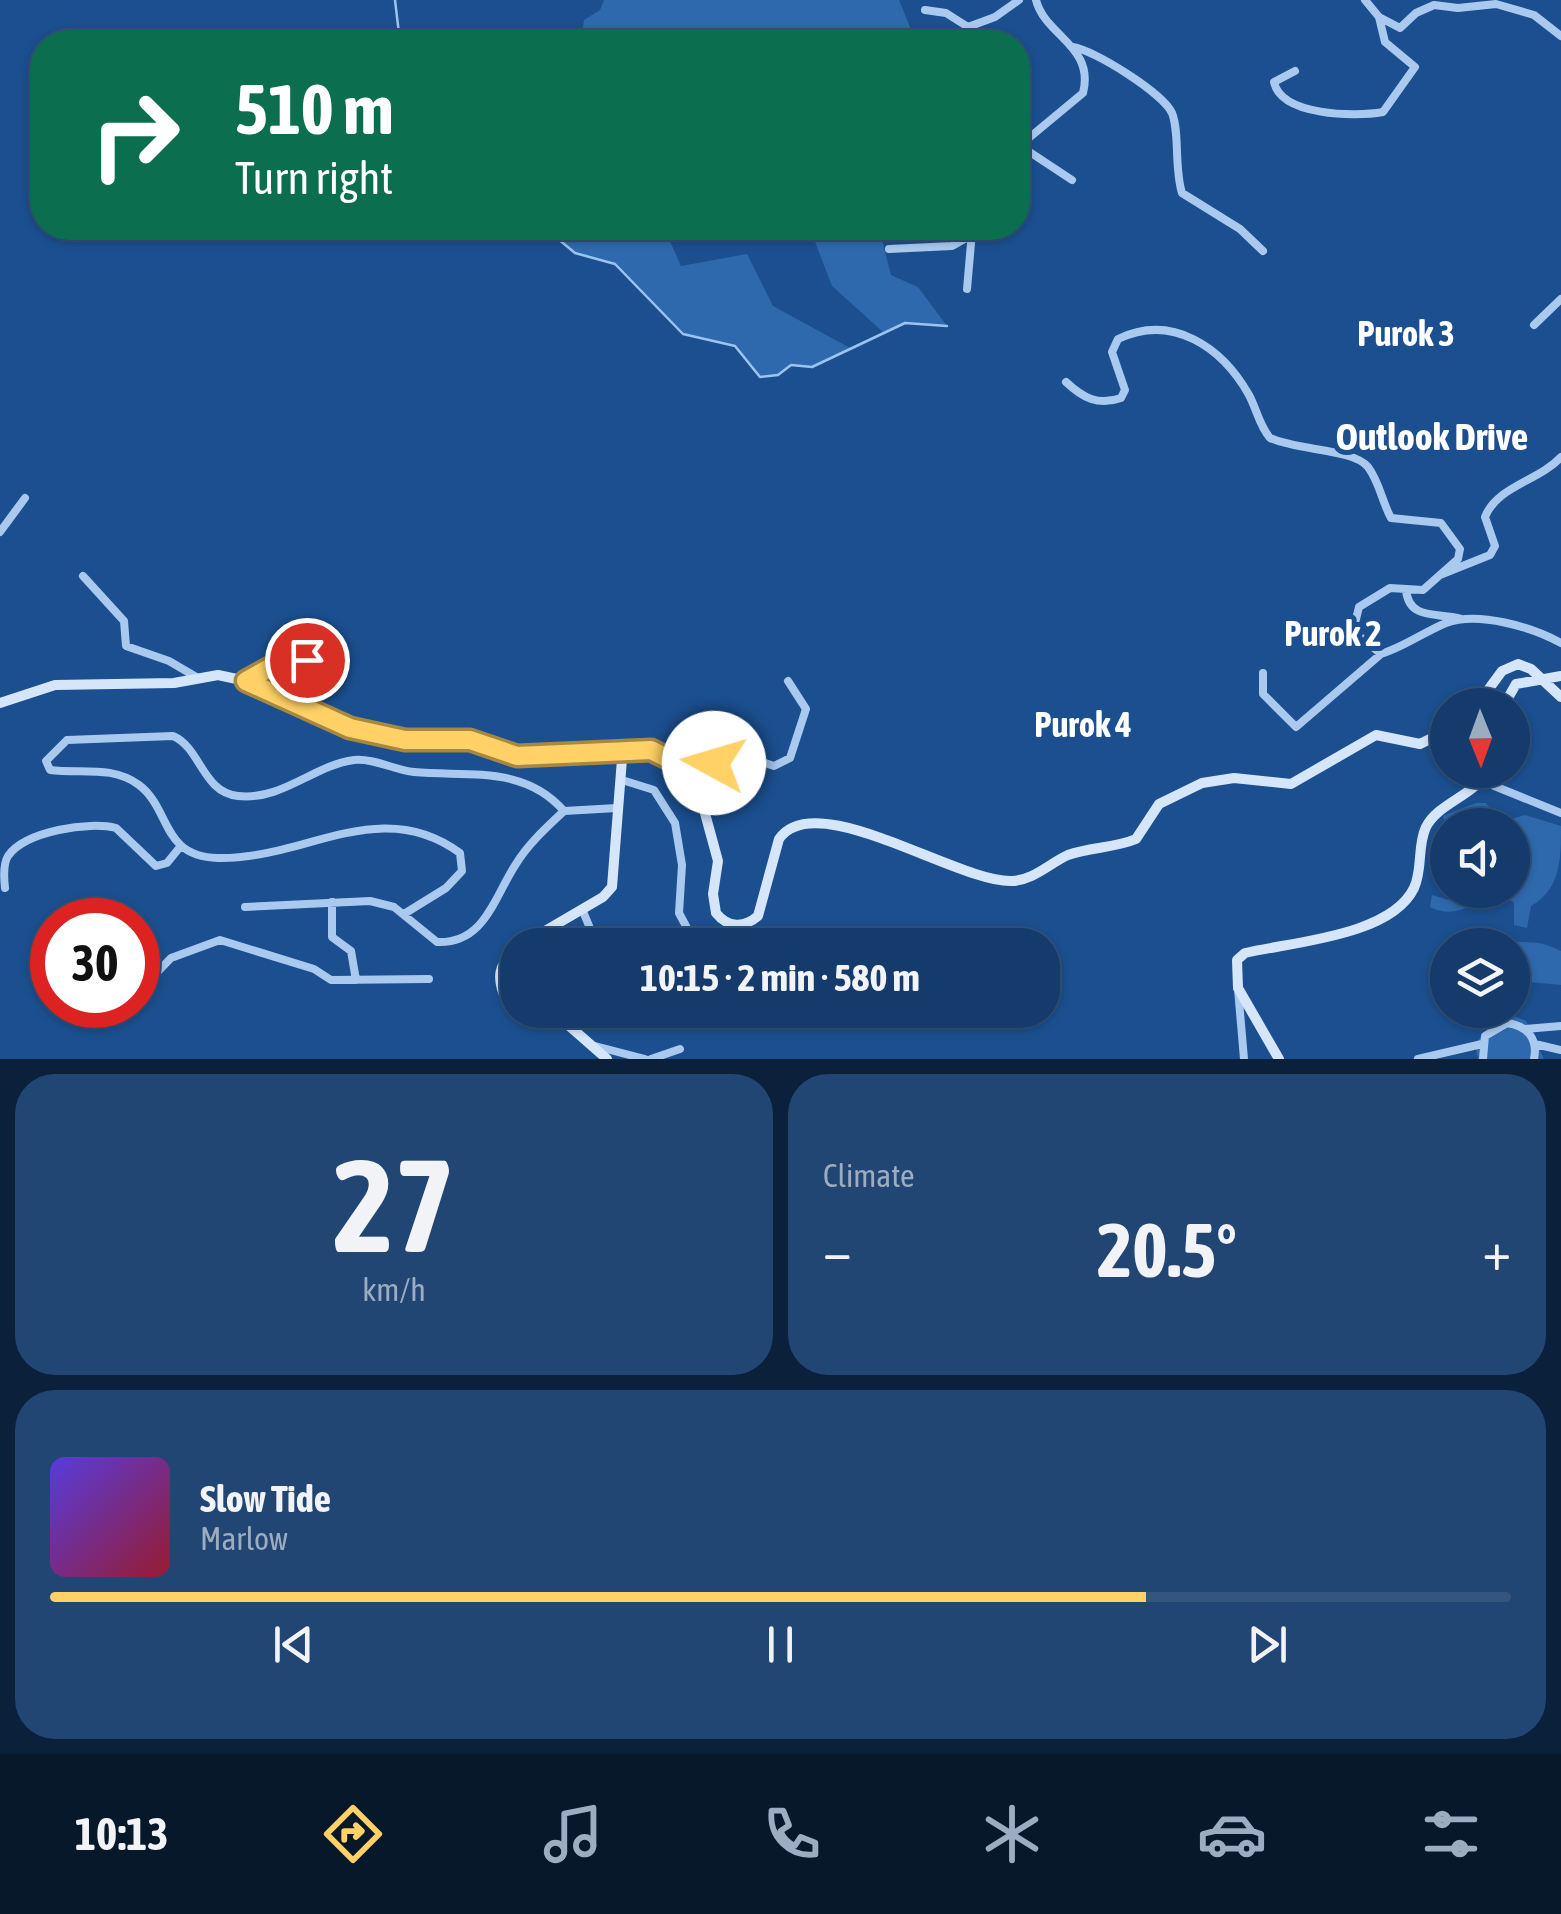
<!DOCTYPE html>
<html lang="en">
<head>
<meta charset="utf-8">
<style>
  body { margin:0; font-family:"Asap Condensed",sans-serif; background:#214673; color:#f1f3f6; height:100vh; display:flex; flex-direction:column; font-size:38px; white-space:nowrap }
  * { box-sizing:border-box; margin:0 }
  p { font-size:32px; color:#9dadc1 }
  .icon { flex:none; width:55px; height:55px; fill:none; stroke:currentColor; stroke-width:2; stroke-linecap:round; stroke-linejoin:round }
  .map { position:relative; height:1059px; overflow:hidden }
  .details { display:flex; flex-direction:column; gap:15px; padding:15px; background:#0b203b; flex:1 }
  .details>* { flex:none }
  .guide { position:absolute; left:30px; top:30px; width:1000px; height:210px; border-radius:40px; box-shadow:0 2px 8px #0004,0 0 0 2px #33557e; background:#0b6e4f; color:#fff; overflow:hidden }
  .needle { width:65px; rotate:179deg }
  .fabs { position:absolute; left:1430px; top:688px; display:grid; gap:20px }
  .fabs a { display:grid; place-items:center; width:100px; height:100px; border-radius:50%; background:#143b6b; box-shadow:0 2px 8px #0004,0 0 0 2px #33557e; font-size:50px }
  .speed { position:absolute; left:30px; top:898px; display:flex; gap:20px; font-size:50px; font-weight:700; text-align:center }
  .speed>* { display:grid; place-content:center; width:130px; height:130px; border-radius:50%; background:#143b6b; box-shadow:0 2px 8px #0004,0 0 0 2px #33557e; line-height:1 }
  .speed .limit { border:15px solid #d22; background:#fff; color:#111 }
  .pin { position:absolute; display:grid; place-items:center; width:85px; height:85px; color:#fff; margin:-42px; border:5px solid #fff; border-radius:50%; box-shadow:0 2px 10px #0007 }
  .me { position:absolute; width:110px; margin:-55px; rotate:276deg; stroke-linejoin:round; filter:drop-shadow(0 0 8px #0008) }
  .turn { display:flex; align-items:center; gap:35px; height:210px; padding:0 40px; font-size:45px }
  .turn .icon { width:130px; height:130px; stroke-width:2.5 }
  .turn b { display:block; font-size:70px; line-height:85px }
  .big { font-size:75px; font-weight:700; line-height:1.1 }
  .details .card { flex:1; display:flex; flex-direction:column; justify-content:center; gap:15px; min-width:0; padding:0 35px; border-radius:40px; background:#214673 }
  .details .dial { align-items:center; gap:0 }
  .dial b { font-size:130px; line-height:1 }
  .song { display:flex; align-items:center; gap:30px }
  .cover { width:120px; height:120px; border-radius:15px; background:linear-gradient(135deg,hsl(250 70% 55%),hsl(350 70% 35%)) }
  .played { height:10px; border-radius:5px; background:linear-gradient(90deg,#ffd166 75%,#33557e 75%) }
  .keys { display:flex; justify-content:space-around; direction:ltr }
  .heat { display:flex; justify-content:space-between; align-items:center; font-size:55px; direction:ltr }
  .details .tiles { flex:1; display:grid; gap:15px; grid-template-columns:1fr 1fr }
  .card:last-child { grid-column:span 2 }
  .trip { position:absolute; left:500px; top:928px; width:560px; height:100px; border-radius:40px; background:#143b6b; box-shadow:0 2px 8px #0004,0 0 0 2px #33557e; font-weight:700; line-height:100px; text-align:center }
  .menu { display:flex; height:160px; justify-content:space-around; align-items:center; background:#08182b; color:#9dadc1 }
  .menu .icon { width:70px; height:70px }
  .menu .current { color:#ffd166 }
  .menu b { font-size:45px; color:#f1f3f6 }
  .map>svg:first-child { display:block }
  .green { fill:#2e69ad }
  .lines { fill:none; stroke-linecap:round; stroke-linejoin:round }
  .stream { stroke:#9cc4f0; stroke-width:2.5 }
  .street { stroke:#a9c9ee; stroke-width:8 }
  .secondary { stroke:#d6e6fa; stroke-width:10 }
  .route-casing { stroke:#a68842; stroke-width:25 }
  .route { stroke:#ffd166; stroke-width:18 }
  .labels { text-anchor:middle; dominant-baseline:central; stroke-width:10; stroke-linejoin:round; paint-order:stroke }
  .neighbourhood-label { font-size:35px; font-weight:bold; fill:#fff; stroke:#1b4f8f }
  .quarter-label { font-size:38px; font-weight:bold; fill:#fff; stroke:#1b4f8f }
</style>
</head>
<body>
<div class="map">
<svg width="1561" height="1059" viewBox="0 0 1561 1059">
  <rect width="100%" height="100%" fill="#1b4f8f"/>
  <path class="green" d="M604 0H899L916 42H581L584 20 600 10Z
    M545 228H627L630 235 665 230 681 266 747 254 773 306 852 349 812 367 792 365 778 375 760 377 735 346 683 334 615 264 575 253Z
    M804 228H879L891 275 918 287 947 326 905 323 884 333 832 286 812 234Z
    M1476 803H1486L1501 822 1525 815 1561 826C1561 859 1561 889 1531 906L1527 928 1514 925V902C1482 888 1463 924 1430 907L1432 895 1456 902 1467 890H1512V825L1445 821 1443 816Z
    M1500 938C1526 947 1532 936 1561 951V985L1530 982 1513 965 1512 945H1492Z
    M1502 1011 1526 1021 1544 1059H1478L1475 1044Z"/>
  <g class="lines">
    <path class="stream" d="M395 0 400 42
      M545 228 575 253 615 264 683 334 735 346 760 377 778 375 791 365 812 367 905 323 947 326"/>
    <path class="street" d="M1365 0 1379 17 1400 28 1416 13 1434 5 1458 8 1496 4 1534 15 1561 36
      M925 10 946 13 968 27 995 17 1019 0
      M1073 47C1094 50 1163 93 1172 113 1180 133 1174 168 1182 193L1240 229 1263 251
      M1295 71 1274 82C1281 116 1355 117 1383 112L1415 67 1385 42 1379 17
      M1019 145 1072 180
      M1018 147 1083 93C1095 46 1045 36 1036 0
      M889 249 952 246 968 237 971 228
      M967 289 972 232
      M1534 325 1561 299
      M1066 382C1083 398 1098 406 1121 398L1125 390 1112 352 1118 339C1172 313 1222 347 1249 395 1257 410 1259 425 1270 438 1299 451 1354 449 1368 467 1380 483 1382 502 1391 518L1441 523 1460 549 1458 559 1423 590 1390 588 1359 607 1353 631 1381 654C1404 647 1424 632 1446 623 1478 611 1532 627 1561 643
      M0 532 25 498
      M1440 575 1490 555 1495 546 1485 517C1497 486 1539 481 1561 457
      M83 576 124 621 126 646 169 661 198 678
      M1406 590C1409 621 1438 612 1462 619
      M1263 673V694L1296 727 1381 654
      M246 681 291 656 307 661
      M681 765 695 756 720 764 756 760 774 766 790 758 806 709 788 681
      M622 780 654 790 675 823 682 865 679 913 696 945
      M1482 781 1561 813
      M5 888C4 879 3 864 8 856 25 831 90 821 116 828L156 866 167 863 180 847
      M332 902V937L351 951 356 980
      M245 907 370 901 394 907 437 942C485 944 494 897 516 864 528 844 547 827 564 811L617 808
      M582 909 597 945
      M404 914 446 888 462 871 460 853C380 794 304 860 218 858 161 857 171 809 139 785 112 765 81 774 50 770L46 761 67 740 173 736C201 748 202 792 238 796 282 801 314 765 354 760 374 758 394 770 414 772 468 777 524 765 564 811
      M1238 989 1244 1059
      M139 991 171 958 220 940 314 969 331 980 429 979
      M1497 1010 1498 1025
      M1525 1029 1561 1026
      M1535 1044 1561 1050
      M595 1046 645 1059
      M651 1059 680 1049
      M1418 1059 1482 1044
      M1483 1059 1485 1036 1507 1023C1528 1026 1538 1039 1534 1059"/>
    <path class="secondary" d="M0 703 55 685 174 683 218 675 246 681 350 728 405 739 470 740 517 756 651 750 681 765 700 795 718 861 713 894 716 913C728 928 744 928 758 916L779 839C815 786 958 883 1012 881 1034 880 1050 863 1068 855 1090 847 1115 848 1136 839L1159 804 1202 783 1234 778 1291 784 1376 735 1420 744 1448 730
      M1477 705 1502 671 1518 664 1531 669 1561 697
      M1504 705 1516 684 1561 676
      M521 945 603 897 612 887 622 759 628 749
      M518 948C497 964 496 979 507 1002L518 1007
      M551 1010 607 1059
      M1279 1059 1238 988 1237 960 1245 953C1292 942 1391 936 1414 888 1423 869 1417 846 1426 827 1439 802 1477 795 1487 770"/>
  </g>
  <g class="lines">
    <defs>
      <path id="route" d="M307 660 291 656 246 681 350 728 405 740H470L517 756 651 750 681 765 695 756 714 763"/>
    </defs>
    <use href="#route" class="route-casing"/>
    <use href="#route" class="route"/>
  </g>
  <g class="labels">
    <g class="neighbourhood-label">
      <text x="1406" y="333">Purok 3</text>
      <text x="1333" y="633">Purok 2</text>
      <text x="1083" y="724">Purok 4</text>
    </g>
    <g class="quarter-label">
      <text x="1432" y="436">Outlook Drive</text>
    </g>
  </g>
</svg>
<div class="fabs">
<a><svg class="needle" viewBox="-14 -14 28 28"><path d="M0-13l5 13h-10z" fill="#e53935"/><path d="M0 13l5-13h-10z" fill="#9dadc1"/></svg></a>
<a><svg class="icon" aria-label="sound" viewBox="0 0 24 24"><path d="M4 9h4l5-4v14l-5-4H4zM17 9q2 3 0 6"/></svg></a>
<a><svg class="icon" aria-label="layers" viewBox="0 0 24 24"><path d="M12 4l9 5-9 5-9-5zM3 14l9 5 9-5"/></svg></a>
</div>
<div class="speed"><div class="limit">30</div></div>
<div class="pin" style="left:307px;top:660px;background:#d93025"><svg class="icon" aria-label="arrive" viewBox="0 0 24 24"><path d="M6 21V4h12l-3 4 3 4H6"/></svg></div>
<svg class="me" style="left:714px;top:763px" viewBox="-20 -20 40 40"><circle r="19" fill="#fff"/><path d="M0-13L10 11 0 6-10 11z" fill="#ffd166"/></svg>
<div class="trip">10:15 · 2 min · 580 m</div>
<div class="guide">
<div class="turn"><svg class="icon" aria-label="right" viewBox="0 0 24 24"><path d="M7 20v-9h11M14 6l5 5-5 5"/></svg><div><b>510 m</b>Turn right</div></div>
</div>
</div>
<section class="details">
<div class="tiles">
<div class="card dial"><b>27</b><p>km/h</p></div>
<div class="card"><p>Climate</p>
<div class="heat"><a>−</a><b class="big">20.5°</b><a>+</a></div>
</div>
<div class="card">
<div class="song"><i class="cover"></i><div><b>Slow Tide</b><p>Marlow</p></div></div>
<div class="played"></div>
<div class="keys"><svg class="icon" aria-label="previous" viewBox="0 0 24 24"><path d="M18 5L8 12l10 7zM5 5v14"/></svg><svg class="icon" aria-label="pause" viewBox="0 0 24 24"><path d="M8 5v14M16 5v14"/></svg><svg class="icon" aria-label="next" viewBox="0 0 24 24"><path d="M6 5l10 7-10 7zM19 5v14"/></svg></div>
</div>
</div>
</section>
<nav class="menu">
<b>10:13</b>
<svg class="icon current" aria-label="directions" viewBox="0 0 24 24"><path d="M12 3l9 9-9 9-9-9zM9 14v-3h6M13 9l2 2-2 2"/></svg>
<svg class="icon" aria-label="music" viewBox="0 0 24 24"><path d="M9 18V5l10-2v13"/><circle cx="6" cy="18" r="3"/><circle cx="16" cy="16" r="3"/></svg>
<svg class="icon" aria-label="phone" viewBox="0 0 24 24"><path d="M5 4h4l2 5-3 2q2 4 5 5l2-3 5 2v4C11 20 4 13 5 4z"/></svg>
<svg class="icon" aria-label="climate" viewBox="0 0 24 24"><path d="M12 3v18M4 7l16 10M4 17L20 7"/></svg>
<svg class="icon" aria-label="car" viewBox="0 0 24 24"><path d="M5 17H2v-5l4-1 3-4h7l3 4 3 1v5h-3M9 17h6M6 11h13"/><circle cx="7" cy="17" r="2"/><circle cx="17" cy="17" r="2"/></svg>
<svg class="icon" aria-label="filters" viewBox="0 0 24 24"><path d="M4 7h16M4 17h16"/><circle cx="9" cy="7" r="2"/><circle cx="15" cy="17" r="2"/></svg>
</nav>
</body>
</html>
